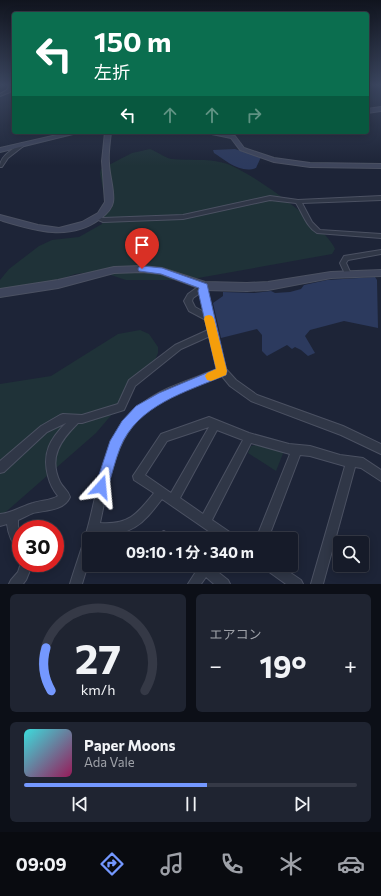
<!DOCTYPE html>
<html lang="ja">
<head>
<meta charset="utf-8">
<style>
  body { margin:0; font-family:Commissioner,"Noto Sans JP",sans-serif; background:#1f2431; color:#f1f3f6; height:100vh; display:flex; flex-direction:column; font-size:15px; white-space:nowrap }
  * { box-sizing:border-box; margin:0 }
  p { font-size:13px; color:#9ea1a8 }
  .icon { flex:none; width:22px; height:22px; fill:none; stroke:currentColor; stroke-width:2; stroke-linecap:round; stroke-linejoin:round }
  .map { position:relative; height:584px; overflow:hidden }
  .details { display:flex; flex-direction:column; gap:10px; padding:10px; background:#0c0f17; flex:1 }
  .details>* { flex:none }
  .banner { position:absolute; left:12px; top:12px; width:357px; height:122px; border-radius:4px; box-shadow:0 2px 10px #0003,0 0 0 1px #353946; background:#0b6e4f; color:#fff; overflow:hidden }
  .tools { position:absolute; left:333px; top:536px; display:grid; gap:8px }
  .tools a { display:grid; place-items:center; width:36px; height:36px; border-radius:4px; background:#161b29; box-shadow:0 2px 10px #0003,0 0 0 1px #353946; font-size:20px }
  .speed { position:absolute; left:12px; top:520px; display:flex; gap:8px; font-size:20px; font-weight:700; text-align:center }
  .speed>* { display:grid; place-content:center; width:52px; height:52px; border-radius:50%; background:#161b29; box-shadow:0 2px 10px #0003,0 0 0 1px #353946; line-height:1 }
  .speed .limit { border:6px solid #d22; background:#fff; color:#111 }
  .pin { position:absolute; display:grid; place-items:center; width:34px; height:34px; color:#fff; margin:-41px -17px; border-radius:50% 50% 50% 0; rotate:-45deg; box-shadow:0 0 4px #0007 }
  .pin .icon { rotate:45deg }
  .me { position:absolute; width:44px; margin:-22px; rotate:18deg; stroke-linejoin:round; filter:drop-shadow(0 0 3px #0008) }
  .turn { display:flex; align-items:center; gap:14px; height:84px; padding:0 16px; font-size:18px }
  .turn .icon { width:52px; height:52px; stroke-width:2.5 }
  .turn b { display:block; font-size:28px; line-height:34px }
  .lanes { display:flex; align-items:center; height:38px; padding:0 16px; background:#0003; justify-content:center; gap:20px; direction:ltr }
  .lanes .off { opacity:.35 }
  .big { font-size:30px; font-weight:700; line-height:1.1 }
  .details .tile { flex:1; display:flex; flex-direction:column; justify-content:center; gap:6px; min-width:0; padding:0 14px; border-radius:6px; background:#1f2431 }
  .details .dial { align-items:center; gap:0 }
  .dial svg { height:104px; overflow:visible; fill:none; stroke:#353946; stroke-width:7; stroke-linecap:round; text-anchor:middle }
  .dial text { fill:#f1f3f6; stroke:none }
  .song { display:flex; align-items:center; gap:12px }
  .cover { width:48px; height:48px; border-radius:6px; background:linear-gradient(135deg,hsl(180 70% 55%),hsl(330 70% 35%)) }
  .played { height:4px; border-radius:2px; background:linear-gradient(90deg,#7498ff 55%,#353946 55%) }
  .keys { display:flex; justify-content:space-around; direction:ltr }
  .heat { display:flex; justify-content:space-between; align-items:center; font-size:22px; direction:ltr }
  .details .tiles { flex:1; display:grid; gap:10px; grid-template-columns:1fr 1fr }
  .tile:last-child { grid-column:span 2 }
  .trip { position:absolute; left:82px; top:532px; width:216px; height:40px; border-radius:4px; background:#161b29; box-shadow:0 2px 10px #0003,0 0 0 1px #353946; font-weight:700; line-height:40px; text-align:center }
  .tab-bar { display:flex; height:64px; justify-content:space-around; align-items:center; background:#090b10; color:#9ea1a8 }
  .tab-bar .icon { width:28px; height:28px }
  .tab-bar .current { color:#7498ff }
  .tab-bar b { font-size:18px; color:#f1f3f6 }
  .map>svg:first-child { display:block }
  .green { fill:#1f3238 }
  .water { fill:#2c3a5e }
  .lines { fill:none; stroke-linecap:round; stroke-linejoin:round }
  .street-casing { stroke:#4b5162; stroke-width:2 }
  .secondary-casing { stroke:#4b5162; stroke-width:2 }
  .street { fill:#303747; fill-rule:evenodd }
  .secondary { fill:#3e455b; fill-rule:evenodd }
  .route { fill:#7498ff; stroke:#4b63a6 }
  .slow { fill:#f59e0b }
</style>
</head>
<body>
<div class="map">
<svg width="381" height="584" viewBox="0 0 381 584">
  <rect width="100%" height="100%" fill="#1d2437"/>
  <path class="green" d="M150 149C158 152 165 158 172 159 189 161 207 158 224 163 248 169 326 226 335 249L332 254 187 280H126L99 271 75 274 26 292 0 298V280L9 269 39 246 52 240 79 237 102 224C108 206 103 191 100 173L101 169 132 153Z
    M140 330 149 334 158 347V353L153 365 143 378 96 433 0 517V384L51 376 118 334Z
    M255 445 284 451 276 471 248 453 251 446Z"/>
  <path class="water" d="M235 149 261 157 256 168C241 174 226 161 214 153L213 150Z
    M375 277 377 280 378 328 344 321 310 330 305 336 315 353 308 356 301 350 295 347 292 349 287 345 267 356 262 351V335L257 329 221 338 213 303 223 296V292L254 293 271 291 275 293 290 292 301 289 304 285 327 280Z"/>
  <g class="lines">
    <defs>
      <path id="street" d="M9 85 12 86 10 92 0 96V94L7 90Z
        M22 143 26 144 8 158 2 167H0C0 155 14 149 22 143Z
        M270 196 298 200 381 196V200L302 203 312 222 320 230 381 234V238L317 233C306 226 303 214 296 203L270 200 183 219 103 222 94 218 97 216 103 218 183 215Z
        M381 250V254L348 260 346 263 351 274 350 276H346L340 263 344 256Z
        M202 284H206L207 286 206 291 226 369 236 380 257 395 343 426 381 444V454L341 435 251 401 230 386 221 375C197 385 172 393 151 408 114 434 109 482 100 523 129 525 137 514 154 493L134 480 133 476 161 434 209 417 249 433 289 444 310 446 340 455 363 458 381 470V481L361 468 355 467 323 584H311L345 466 310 456 300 455 268 539H256L290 454 251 443 212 520 234 535 236 539H220L162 499C142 525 132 536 97 534L96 539H89V561L82 584H70C76 564 84 543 89 523 100 480 105 432 143 403 164 387 193 379 217 369L210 336 181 349 135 386 124 410 82 423H78C61 440 48 457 60 482 63 488 68 490 70 497 64 511 45 510 33 513 28 515 23 518 18 520V529L21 533V550C12 546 8 533 7 524L0 526V514C12 513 22 506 33 503 42 500 50 501 58 496 53 490 50 484 48 476 42 453 50 439 66 423L47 432 4 472 0 473V461L41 426 60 415 63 414 82 415 118 404 129 380 175 345 208 330 206 320 189 311 184 301 188 294ZM200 293 204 312 195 307 192 301 193 298ZM209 427 171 493 145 475 167 441ZM217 430 243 440 203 514 180 498Z
        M164 531 171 535 173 539H159L158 537 160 533Z
        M21 563H33L26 580 23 584H9L11 580 18 572Z
        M194 565H209L228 580 230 584H214L206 577 201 584H188L197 570Z
        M263 565H279L301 580 303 584H286L265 569Z"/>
      <path id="secondary" d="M381 107V111L367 113V109Z
        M70 132H81L0 152V148Z
        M105 132H111C110 142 108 153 109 163 109 174 115 192 113 202 112 209 105 215 100 219 69 242 33 230 0 220V215L38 225 59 228 82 222 98 213 105 202 102 161Z
        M202 132H215L235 136 244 148 274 158 310 163 381 164V168L310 167 274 162 240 150 231 138Z
        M142 266 162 268 205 282 247 283 268 282 331 272 381 270V276L331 278 268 290 247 291 204 290 161 274 142 272 114 273 58 288 0 297V289L58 280 114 267Z"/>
    </defs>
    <use href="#street" class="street-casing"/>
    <use href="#secondary" class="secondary-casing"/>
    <use href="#street" class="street"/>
    <use href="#secondary" class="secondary"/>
  </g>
  <linearGradient id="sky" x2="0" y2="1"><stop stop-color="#10141e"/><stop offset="0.51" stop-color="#3a455e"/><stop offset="1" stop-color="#3a455e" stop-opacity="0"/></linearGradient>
  <rect width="381" height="166" fill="url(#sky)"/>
  <path class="route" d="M142 266 162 268 207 284 227 371 226 375C186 392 137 405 120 448 115 461 112 474 108 487L106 492 101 494 97 492 95 487 110 441 122 421 136 406 159 393 216 369 198 291 199 288 161 274 139 271 138 269 139 267Z"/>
  <path class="slow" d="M209 315 212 316 214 319 227 371 226 375 211 381 207 380 205 376 207 373 216 369 204 319 205 316Z"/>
</svg>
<div class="tools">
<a><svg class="icon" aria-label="search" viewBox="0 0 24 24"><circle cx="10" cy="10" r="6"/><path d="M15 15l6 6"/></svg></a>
</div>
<div class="speed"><div class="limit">30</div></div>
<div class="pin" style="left:142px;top:269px;background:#d93025"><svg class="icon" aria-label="arrive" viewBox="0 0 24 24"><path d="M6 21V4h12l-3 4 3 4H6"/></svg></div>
<svg class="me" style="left:101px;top:487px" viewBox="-20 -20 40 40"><path d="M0-17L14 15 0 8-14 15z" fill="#7498ff" stroke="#fff" stroke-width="4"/></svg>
<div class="trip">09:10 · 1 分 · 340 m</div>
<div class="banner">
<div class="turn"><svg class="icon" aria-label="left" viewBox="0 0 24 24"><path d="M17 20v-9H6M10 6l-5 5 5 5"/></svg><div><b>150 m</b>左折</div></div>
<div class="lanes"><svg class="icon" aria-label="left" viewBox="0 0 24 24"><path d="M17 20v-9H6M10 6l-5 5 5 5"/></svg><svg class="icon off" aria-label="ahead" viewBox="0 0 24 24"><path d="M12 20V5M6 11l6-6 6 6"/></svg><svg class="icon off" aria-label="ahead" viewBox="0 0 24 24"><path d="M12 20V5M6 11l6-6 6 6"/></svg><svg class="icon off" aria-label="right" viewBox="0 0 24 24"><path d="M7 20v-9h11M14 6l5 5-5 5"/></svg></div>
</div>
</div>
<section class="details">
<div class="tiles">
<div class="tile dial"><svg viewBox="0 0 100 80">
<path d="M14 69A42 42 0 1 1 86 69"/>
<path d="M14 69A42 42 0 0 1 10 36" stroke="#7498ff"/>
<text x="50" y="56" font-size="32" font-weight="700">27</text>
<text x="50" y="72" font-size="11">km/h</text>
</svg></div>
<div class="tile"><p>エアコン</p>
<div class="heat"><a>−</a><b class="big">19°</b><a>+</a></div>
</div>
<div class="tile">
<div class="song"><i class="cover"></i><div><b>Paper Moons</b><p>Ada Vale</p></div></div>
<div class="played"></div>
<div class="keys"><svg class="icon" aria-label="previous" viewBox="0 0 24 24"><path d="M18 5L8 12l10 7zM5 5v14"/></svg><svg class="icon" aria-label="pause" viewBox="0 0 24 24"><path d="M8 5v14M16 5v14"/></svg><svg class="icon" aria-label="next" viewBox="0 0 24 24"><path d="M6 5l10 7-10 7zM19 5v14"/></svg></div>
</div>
</div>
</section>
<nav class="tab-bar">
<b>09:09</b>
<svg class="icon current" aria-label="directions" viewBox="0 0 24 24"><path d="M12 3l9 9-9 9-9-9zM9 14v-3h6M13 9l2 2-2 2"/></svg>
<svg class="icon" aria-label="music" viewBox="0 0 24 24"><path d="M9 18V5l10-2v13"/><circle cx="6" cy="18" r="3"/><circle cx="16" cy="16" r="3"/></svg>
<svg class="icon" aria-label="phone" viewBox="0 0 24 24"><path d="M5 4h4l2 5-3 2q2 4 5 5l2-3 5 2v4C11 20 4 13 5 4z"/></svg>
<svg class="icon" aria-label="climate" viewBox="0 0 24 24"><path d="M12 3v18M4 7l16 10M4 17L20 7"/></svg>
<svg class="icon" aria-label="car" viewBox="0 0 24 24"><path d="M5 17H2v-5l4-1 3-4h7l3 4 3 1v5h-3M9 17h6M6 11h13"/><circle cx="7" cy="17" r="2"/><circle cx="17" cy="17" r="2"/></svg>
</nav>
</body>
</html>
